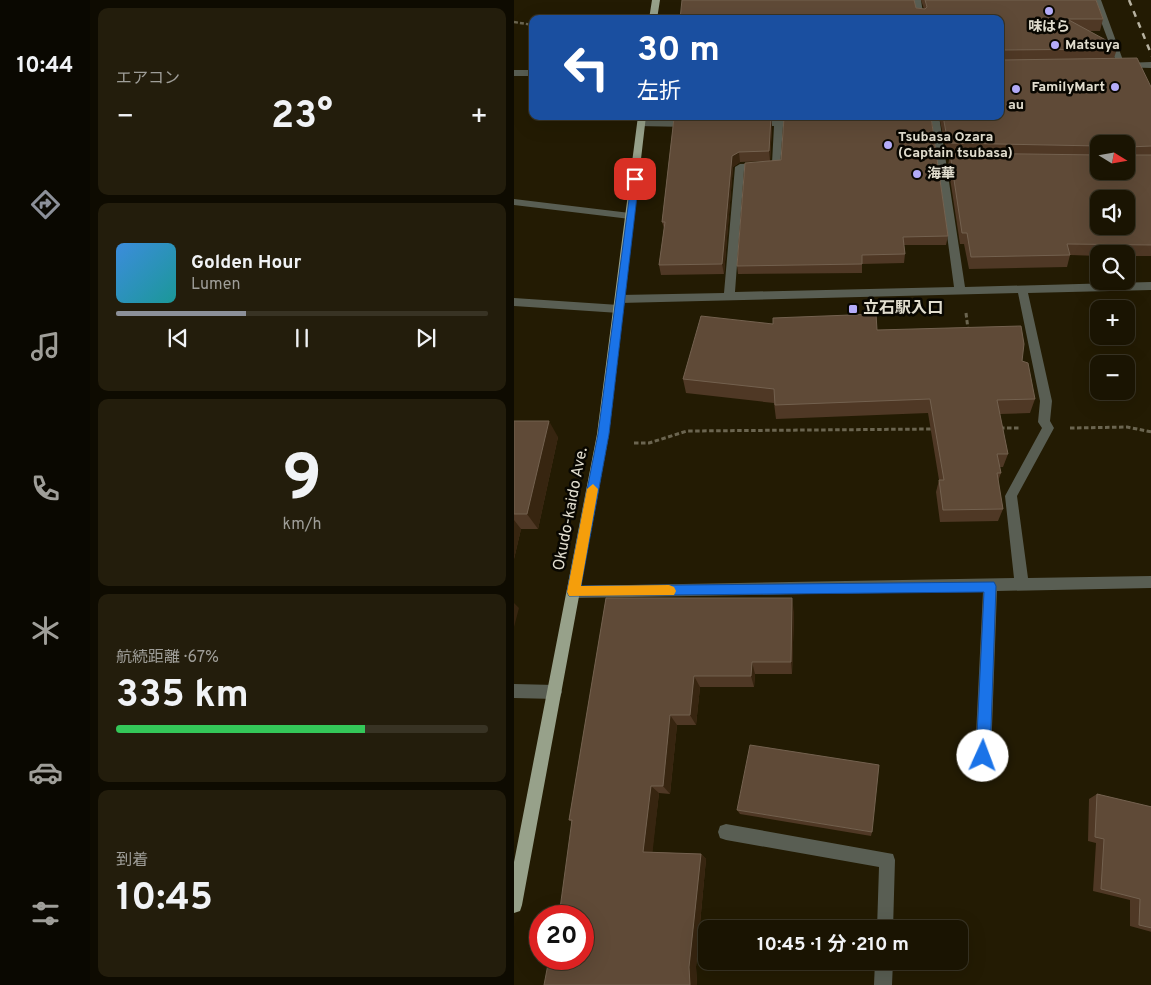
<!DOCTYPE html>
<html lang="ja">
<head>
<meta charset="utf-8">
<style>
  body { margin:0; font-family:Overpass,"Noto Sans JP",sans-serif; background:#231d0c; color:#f1f3f6; height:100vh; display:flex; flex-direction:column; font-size:19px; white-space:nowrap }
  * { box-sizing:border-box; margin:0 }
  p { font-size:16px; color:#9f9e99 }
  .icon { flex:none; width:28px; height:28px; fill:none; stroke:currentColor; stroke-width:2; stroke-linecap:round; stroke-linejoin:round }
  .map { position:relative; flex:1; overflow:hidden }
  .side { display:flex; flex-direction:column; gap:8px; padding:8px; background:#0e0b01; width:424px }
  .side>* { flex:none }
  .top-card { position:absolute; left:15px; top:15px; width:475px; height:105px; border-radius:10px; box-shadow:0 5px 20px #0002,0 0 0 1px #383324; background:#1a4fa0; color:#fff; overflow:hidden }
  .needle { width:32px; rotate:101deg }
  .controls { position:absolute; left:576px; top:135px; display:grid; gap:10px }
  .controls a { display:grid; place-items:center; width:45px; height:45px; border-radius:10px; background:#1a1402; box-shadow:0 5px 20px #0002,0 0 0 1px #383324; font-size:25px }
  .speed { position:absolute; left:15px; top:905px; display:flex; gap:10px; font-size:25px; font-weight:700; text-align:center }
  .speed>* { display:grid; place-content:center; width:65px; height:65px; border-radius:50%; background:#1a1402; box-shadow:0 5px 20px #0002,0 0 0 1px #383324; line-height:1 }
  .speed .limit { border:8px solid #d22; background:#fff; color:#111 }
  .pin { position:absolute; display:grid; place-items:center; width:42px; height:42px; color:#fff; margin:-21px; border-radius:10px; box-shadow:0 2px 8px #0006 }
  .me { position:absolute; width:55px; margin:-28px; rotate:2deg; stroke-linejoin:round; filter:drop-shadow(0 0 4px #0008) }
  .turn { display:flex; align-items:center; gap:18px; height:105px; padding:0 25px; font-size:22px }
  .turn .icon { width:65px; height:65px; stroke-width:2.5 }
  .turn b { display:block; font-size:35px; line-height:42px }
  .big { font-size:38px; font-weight:700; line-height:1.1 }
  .side .tile { flex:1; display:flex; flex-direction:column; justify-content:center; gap:8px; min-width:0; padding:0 18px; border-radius:10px; background:#231d0c }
  .side .dial { align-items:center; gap:0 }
  .dial b { font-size:65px; line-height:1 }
  .song { display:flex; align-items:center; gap:15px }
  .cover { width:60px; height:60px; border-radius:8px; background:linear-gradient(135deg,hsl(210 70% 55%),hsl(180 70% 35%)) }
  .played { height:5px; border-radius:2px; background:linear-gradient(90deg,#8c9099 35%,#383324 35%) }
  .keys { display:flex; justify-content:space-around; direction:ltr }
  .heat { display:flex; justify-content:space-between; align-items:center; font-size:28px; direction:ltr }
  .charge { height:8px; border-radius:4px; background:linear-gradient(90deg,#34c759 67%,#383324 0) }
  .trip { position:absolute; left:184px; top:920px; width:270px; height:50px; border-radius:10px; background:#1a1402; box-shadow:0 5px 20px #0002,0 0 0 1px #383324; font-weight:700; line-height:50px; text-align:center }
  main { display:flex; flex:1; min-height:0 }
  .dock { display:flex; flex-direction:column; width:90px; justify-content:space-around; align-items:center; background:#0a0801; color:#9f9e99 }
  .dock .icon { width:35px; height:35px }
  .dock .current { color:#8c9099 }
  .dock b { font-size:22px; color:#f1f3f6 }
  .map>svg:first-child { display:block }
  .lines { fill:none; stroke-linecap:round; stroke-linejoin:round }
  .path-far1 { stroke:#6b6550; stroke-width:2.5; stroke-dasharray:4 2; stroke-linecap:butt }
  .path { stroke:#6b6550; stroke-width:3; stroke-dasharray:4.5 2.5; stroke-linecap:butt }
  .minor { fill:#595e53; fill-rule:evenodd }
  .major { fill:#97a18a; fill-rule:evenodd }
  .rail { stroke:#b7b2a1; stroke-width:2.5; stroke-dasharray:6 6; stroke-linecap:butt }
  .wall { fill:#4f3825; fill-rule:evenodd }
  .shaded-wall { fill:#372510 }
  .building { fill:#5f4a37; stroke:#73614f; fill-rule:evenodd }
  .route { fill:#1a73e8; stroke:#114b97 }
  .slow { fill:#f59e0b }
  .poi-dot { fill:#b4acf9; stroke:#090701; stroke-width:2 }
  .labels { text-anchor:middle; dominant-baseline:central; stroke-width:5; stroke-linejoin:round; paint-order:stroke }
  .far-poi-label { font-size:14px; font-weight:bold; fill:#e1ddce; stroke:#090701; text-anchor:start }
  .poi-label { font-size:16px; font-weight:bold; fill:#e1ddce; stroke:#090701; text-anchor:start }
  .street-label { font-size:16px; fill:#e1ddce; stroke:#090701 }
</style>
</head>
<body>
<main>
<nav class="dock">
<b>10:44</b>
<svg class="icon current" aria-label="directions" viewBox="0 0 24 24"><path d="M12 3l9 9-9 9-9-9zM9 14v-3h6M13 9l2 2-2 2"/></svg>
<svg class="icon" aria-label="music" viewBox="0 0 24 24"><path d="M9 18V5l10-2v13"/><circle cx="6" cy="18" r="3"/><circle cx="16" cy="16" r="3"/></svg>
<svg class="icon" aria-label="phone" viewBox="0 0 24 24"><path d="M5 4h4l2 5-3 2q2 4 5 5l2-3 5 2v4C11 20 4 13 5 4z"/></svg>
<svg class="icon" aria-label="climate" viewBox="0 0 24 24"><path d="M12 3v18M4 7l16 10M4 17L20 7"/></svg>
<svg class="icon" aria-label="car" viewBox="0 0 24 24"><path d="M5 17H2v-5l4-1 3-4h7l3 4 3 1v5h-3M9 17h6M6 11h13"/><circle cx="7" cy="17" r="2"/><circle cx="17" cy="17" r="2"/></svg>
<svg class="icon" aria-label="filters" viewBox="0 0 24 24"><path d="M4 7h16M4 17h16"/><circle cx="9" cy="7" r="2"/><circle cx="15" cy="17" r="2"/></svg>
</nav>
<section class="side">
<div class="tile"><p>エアコン</p>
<div class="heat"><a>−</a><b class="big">23°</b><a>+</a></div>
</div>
<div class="tile">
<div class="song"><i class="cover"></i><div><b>Golden Hour</b><p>Lumen</p></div></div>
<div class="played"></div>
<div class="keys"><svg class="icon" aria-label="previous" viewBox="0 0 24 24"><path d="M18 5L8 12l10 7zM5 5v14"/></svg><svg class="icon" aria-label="pause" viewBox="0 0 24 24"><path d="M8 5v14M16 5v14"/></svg><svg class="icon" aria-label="next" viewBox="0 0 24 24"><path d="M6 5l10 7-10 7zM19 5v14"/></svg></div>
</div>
<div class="tile dial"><b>9</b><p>km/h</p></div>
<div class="tile"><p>航続距離 · 67%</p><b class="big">335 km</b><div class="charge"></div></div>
<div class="tile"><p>到着</p><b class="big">10:45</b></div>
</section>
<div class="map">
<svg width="638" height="985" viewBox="0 0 638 985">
  <rect width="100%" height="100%" fill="#231b03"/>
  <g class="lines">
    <path class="path-far1" d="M0 22 19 25"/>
    <path class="path" d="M452 313 454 329
      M486 428H505
      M556 428 613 427 638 432
      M120 443H135L173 431 420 429"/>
    <path class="minor" d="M399 0H407L410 19H402Z
      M579 0H587L610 63 638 62V68L604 67Z
      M0 70H19V76H0Z
      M261 116H269V120H287L291 123 287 126H269L266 168 230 170 221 292 440 287 417 116H425L451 287 638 282V290L514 293 538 401 536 421 540 428 503 496 514 578 638 576V588L483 591 477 755 474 760 469 763 464 760 461 755 469 591 60 598 55 596 53 592 55 588 60 586 500 578 491 496 528 428 524 422 526 401 504 293 106 303 101 299 106 295 210 293 221 167 226 164 258 163 260 126H242L238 123 242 120H260Z
      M127 121H174L178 124 174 127 124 126 123 124Z
      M0 199 116 213 121 216 116 219 0 205Z
      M0 298 105 305 110 309 105 313 0 306Z
      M0 684 41 685 46 687 48 692 46 697 41 699 0 698Z
      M212 824 379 854 381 860 379 929H363L365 867 212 840 206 838 204 832 206 826Z
      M361 961H379L378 985H360Z"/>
    <path class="major" d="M138 0H146L143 19H135Z
      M124 116H132L95 434 8 905 6 911 0 913V862L83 434Z"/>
    <path class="rail" d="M615 0 638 56"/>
  </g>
  <path class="wall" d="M407 0H582L589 19 586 31H575L603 49 600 58 638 89V256H612V254H585V256L556 255 553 267 455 269 450 244H446L434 165 436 155H433L425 116H486L402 8 410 9ZM585 144H612L585 171Z
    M160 116H260L259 118H257L258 127 256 161 226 162 219 167 210 274 147 275 145 265 150 228 148 222Z
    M270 116H408L297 118 434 236 432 245H390L391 254 390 263 348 264V273L224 274 223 266 267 160 271 118Z
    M259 324 363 330 508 361 521 399 516 413 486 414 494 454 489 467H486L487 473 484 481 489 509 484 521 426 522 422 492 425 480 414 413 262 419 260 403 172 393 169 379Z
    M0 421 44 437 24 529H7L0 559Z
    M92 598 280 612 278 674H241L240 687H186L182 725H163L156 794 145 793 138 852 187 854 192 859 182 967 183 985H30L69 959 58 822 55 820Z
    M583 794 638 807V932L616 926V900L579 891 582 843 574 841 575 799Z
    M223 810 358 832 357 836 226 814Z"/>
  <path class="shaded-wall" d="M257 116 258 127 256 161 255 151Z
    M225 152 226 162 219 167 210 274 208 264 218 156Z
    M35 421 44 437 24 529 13 514Z
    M0 520 7 529 0 559Z
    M278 598 280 612 278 674 277 662Z
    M0 603 5 608 0 627Z
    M238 662 241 674 240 687 237 676Z
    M180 676 186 687 182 725 176 715Z
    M156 715 163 725 156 794 149 786Z
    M137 786 145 793 138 857 129 852Z
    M187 854 192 859 182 967 183 985H176L175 967Z"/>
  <path class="building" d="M168 0H400L402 8 411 9 413 7 411 0H582L589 19H553L601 45 603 49 488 50 486 58 488 60 623 58 638 89V146L614 147 616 155H638V245L553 244 556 255 457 257 453 233H448L436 153 585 155V171H612V144H585V146L434 143 429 116H486V19H166ZM585 199H612V226H585Z
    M257 116 255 151 225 152 218 156 208 264 145 265 151 222H148L160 118Z
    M417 117 434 236 389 237 391 254 348 255V264L223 266 231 163 267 160 270 118Z
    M362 314 363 330 507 326 510 344 508 361 514 363 521 399 483 400 494 454H483L487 473H483L489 509 429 510 425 480H430L416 399 261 405 260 389 169 379 187 316 259 324V318Z
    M0 421H35L13 514H0Z
    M92 598H278L277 662H238L237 676H180L176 715H156L149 786H137L129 852 187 854 175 967 176 985H30L35 959H69V916H45L58 820H55Z
    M236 745 365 765 358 832 223 810Z
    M583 794 638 807V928L625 925 626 899 587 889 590 839 581 837Z"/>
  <path class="route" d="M118 177 125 179 95 434 67 586 480 582 482 586 476 756 474 760 469 762 464 760 462 756 470 592 55 596 53 592 84 434Z"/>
  <path class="slow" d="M79 484 84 489 67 586 155 585 160 587 162 591 160 595 55 596 53 592 73 489Z"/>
  <g class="poi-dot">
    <circle cx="535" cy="11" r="5"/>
    <circle cx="541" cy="45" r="5"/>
    <circle cx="601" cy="87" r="5"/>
    <circle cx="502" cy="89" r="5"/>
    <circle cx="374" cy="145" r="5"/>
    <circle cx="403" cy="174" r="5"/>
    <rect x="334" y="304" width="10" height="10" rx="2.5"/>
  </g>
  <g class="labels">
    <g class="far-poi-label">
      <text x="535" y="27" text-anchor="middle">味はら</text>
      <text x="551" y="45">Matsuya</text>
      <text x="591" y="87" text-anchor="end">FamilyMart</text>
      <text x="502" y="105" text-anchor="middle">au</text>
      <text x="384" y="137">Tsubasa Ozara<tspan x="384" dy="16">(Captain tsubasa)</tspan></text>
      <text x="413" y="174">海華</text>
    </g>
    <g class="poi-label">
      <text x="349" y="309">立石駅入口</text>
    </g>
    <g class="street-label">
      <text transform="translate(57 509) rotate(-79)">Okudo-kaido Ave.</text>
    </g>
  </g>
</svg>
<div class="controls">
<a><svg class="needle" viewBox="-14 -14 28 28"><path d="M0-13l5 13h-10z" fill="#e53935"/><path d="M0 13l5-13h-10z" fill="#9f9e99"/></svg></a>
<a><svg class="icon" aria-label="sound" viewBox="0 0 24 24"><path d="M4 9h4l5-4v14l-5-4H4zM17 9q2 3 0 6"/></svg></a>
<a><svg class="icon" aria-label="search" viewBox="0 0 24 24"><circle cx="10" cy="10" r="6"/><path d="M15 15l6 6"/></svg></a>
<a>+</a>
<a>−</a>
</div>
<div class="speed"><div class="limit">20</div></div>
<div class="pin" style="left:121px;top:179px;background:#d93025"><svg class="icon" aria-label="arrive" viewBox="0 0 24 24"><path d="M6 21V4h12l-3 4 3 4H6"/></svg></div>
<svg class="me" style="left:469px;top:756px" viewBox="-20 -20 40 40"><circle r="19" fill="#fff"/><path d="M0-13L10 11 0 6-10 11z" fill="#1a73e8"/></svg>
<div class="trip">10:45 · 1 分 · 210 m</div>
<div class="top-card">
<div class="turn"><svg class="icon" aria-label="left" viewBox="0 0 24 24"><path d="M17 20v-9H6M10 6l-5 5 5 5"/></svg><div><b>30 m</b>左折</div></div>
</div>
</div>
</main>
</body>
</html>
